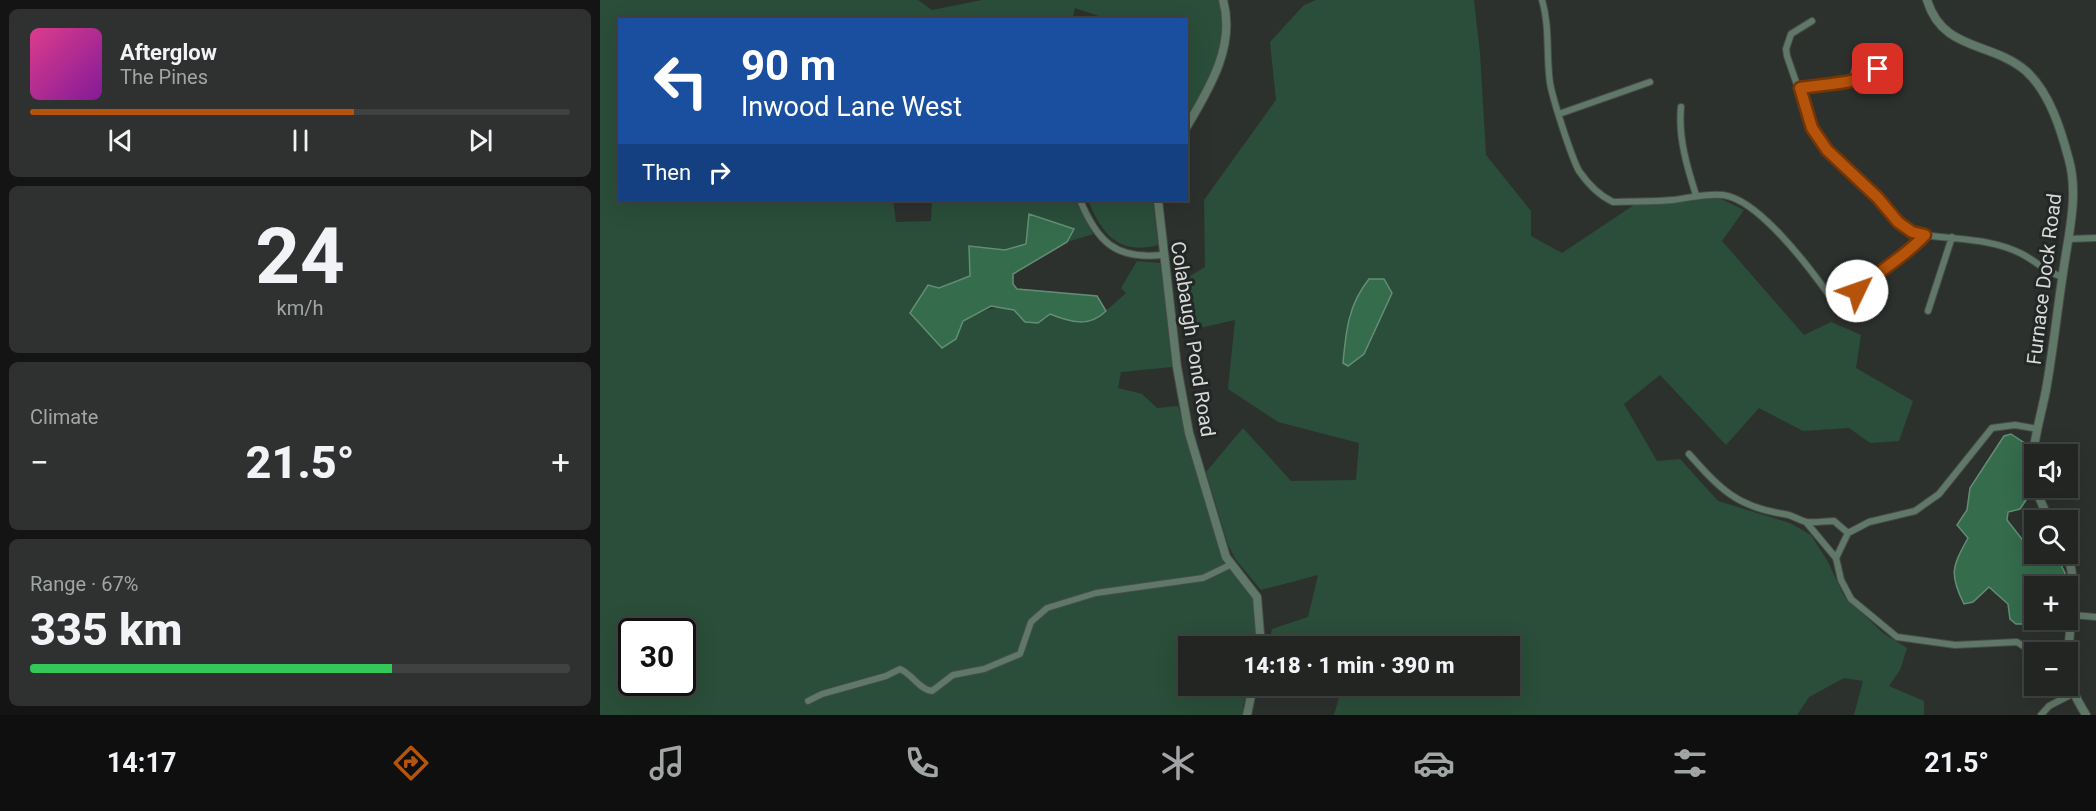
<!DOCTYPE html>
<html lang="en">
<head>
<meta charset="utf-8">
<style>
  body { margin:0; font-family:Roboto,sans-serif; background:#2e312f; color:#f1f3f6; height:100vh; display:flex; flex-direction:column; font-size:22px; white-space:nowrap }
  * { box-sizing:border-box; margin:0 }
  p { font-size:20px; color:#a2a5a5 }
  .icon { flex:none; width:33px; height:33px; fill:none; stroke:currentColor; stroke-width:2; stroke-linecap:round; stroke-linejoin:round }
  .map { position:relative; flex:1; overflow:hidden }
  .sheet { display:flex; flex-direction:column; gap:9px; padding:9px; background:#131413; width:600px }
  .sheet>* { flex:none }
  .guide { position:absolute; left:18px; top:18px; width:570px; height:183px; border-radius:0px; box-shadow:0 6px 24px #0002,0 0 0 2px #3f4240; background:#1a4fa0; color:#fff; overflow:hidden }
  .buttons { position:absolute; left:1424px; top:444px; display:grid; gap:12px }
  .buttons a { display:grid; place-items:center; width:54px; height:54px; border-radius:0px; background:#222522; box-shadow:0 6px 24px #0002,0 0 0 2px #3f4240; font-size:30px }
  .speed { position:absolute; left:18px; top:618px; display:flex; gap:12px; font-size:30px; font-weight:700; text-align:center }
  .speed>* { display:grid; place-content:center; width:78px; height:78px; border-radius:50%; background:#222522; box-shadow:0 6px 24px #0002,0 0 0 2px #3f4240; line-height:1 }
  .speed .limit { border:3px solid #111; border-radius:9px; background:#fff; color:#111 }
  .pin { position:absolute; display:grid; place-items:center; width:51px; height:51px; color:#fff; margin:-26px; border-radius:12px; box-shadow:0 3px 9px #0006 }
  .me { position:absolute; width:66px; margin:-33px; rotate:48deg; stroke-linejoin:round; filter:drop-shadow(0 0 4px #0008) }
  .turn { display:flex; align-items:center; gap:21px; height:126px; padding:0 24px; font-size:27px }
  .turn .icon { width:78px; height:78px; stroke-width:2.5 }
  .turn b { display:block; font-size:42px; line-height:51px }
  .then { display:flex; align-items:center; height:57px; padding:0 24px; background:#0003; gap:12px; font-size:22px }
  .big { font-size:45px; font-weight:800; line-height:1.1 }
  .sheet .tile { flex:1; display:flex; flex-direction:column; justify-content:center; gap:9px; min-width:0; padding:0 21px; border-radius:9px; background:#2e312f }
  .sheet .dial { align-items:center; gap:0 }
  .dial b { font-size:78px; line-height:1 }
  .song { display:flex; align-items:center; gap:18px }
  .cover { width:72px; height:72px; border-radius:9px; background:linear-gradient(135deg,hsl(330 70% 55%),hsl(290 70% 35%)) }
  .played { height:6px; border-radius:3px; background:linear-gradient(90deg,#b45309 60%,#3f4240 60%) }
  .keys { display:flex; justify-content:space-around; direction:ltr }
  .heat { display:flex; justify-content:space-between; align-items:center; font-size:33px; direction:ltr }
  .charge { height:9px; border-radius:4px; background:linear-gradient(90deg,#34c759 67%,#3f4240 0) }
  .trip { position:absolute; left:578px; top:636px; width:342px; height:60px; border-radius:0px; background:#222522; box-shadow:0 6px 24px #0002,0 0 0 2px #3f4240; font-weight:800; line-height:60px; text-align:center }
  .menu { display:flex; height:96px; justify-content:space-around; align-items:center; background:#0e0f0e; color:#a2a5a5 }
  .menu .icon { width:42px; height:42px }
  .menu .on { color:#b45309 }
  .menu b { font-size:27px; color:#f1f3f6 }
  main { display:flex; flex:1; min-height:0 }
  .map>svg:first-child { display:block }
  .green { fill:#2a4e39; fill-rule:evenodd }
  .water { fill:#346c4c; stroke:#658d76; stroke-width:1.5 }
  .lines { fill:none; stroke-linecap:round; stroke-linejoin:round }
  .minor-casing { stroke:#484c49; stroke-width:8 }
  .tertiary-casing { stroke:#484c49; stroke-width:10 }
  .minor { stroke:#607868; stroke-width:6 }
  .tertiary { stroke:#607868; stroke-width:8 }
  .route-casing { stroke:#753606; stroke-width:15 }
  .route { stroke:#b45309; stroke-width:10 }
  .labels { text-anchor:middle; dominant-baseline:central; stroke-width:6; stroke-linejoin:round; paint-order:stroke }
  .street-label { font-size:20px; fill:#d7dad8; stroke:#232725 }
</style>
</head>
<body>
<main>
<section class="sheet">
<div class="tile">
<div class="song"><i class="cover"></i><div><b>Afterglow</b><p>The Pines</p></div></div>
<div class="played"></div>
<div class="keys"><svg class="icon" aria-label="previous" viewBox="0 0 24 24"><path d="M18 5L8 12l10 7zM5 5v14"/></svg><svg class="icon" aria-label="pause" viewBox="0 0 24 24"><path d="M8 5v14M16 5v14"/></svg><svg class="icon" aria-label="next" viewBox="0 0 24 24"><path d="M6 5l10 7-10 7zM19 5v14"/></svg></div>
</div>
<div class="tile dial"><b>24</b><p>km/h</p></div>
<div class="tile"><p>Climate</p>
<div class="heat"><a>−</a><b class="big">21.5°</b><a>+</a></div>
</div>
<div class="tile"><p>Range · 67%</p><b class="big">335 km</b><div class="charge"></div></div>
</section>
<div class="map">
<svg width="1496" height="715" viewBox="0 0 1496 715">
  <rect width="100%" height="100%" fill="#2d312e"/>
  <path class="green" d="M0 0H318L332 10 382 0H620C634 41 605 84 587 120L586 20 508 19 475 8 472 20H20V200H293L296 222 331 221 332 200H475L493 234 467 242 474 229 405 250 369 246 370 276 339 288 356 338 363 321C398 303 403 303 438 323L450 314C492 330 495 320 526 293L521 288 537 261 560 263 572 340V367L521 372 518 388 542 394 557 408 578 406 623 562 645 584 655 600 657 646H588V686H649L643 706 644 715H0ZM32 632H82V682H32Z
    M716 0H874L880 53 886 155 931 211V236L962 253 1034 205 1119 198 1144 210 1122 241 1204 335 1231 322 1261 335 1256 368 1313 401 1299 441 1270 443 1249 428 1203 431 1159 408 1126 445 1060 375 1024 404 1057 461 1080 459 1118 501 1190 523 1211 535 1228 562 1244 596 1283 633 1307 648 1300 670 1289 686 1324 701V715H1254L1263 681 1244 678 1209 697 1197 715H734L741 690 716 686H909V646H668L672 629 708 617 718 575 661 590 636 560 628 545 606 472 643 428 691 481 756 480 759 443 678 422 628 389 635 320 582 332 577 284 605 267 604 200 676 100 670 42 704 5ZM792 293 764 353 747 330 749 314Z
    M488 200H553L558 245C519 256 501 233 488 200Z"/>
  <path class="water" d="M429 214 474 229 467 242 413 274V284L417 289 497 296 506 311C489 328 470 322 450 314L438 323 425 322 414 310 391 306 363 321 356 339 342 348 310 313 328 285 339 288 370 276 369 246 405 250 426 244Z
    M769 279H784L792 293 764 354 748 366 743 363C746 331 748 305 769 279Z
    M1411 434 1426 444 1428 497 1420 509 1408 512 1407 520 1425 543 1434 550V554L1461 565 1465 573V586H1434V620H1462L1456 624H1416L1410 619 1408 604 1389 587 1373 602 1364 604C1349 574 1352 567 1368 538L1357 525 1367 510 1370 488 1404 436Z"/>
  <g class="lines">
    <defs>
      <path id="minor" d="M942 0C950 27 946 55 950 83 953 100 971 156 979 171 988 184 998 195 1013 202 1032 201 1053 202 1073 200 1090 198 1105 193 1123 195 1158 199 1209 267 1229 295L1241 299 1257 291 1281 269 1306 255 1325 235C1357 240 1391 238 1422 254 1437 262 1445 271 1462 277
        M1212 21 1191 34 1186 49 1187 56 1212 128 1219 140 1298 222 1313 233 1325 235
        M1256 65 1252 80C1263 82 1270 76 1278 69
        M1200 88 1252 80
        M1081 107C1078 137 1087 167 1096 195
        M959 114 1050 82
        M480 200C497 241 515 260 562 255
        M1468 239 1496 238
        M1328 311 1352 237
        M1089 454C1120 489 1137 507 1184 514 1192 515 1199 520 1206 522 1215 523 1225 521 1234 521L1248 533 1269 522 1315 511 1339 494 1392 428 1415 425 1438 429
        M1206 522 1236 558 1241 580 1251 599 1297 637 1355 645 1417 642 1434 653
        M1236 558 1248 533
        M1472 615 1496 617
        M1459 686 1466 697
        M208 701 222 694 286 676 300 669C312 674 320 690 332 691L353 675 384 669 420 654 431 622 447 608 496 593 603 578 630 565
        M1441 715 1449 706 1474 693"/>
      <path id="tertiary" d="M1327 0C1343 52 1391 41 1426 71 1450 93 1461 130 1469 160 1479 196 1468 236 1463 273 1457 312 1453 351 1446 390 1440 421 1429 451 1434 483
        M586 128C609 89 636 46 623 0
        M558 200 577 367 589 433 626 557 657 597 661 646
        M1435 488 1449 520
        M1467 554C1483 596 1461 643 1471 685 1474 696 1481 706 1486 715
        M647 715 653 686"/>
    </defs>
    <use href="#minor" class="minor-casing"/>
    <use href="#tertiary" class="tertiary-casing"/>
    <use href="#minor" class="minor"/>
    <use href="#tertiary" class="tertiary"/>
  </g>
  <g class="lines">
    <defs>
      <path id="route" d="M1257 291C1279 270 1305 257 1325 235L1312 232 1298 222 1278 198 1227 150 1212 128 1200 88C1223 84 1262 84 1278 69"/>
    </defs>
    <use href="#route" class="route-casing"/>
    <use href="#route" class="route"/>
  </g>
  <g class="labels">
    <g class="street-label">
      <text transform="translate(1444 279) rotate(-83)">Furnace Dock Road</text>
      <text transform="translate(593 339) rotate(81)">Colabaugh Pond Road</text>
    </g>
  </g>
</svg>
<div class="buttons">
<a><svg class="icon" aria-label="sound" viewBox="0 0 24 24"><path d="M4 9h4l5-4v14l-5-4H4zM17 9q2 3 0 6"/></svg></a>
<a><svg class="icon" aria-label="search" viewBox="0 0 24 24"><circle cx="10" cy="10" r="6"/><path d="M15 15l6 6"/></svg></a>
<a>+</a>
<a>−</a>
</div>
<div class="speed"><div class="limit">30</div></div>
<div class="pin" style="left:1278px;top:69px;background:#d93025"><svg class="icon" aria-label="arrive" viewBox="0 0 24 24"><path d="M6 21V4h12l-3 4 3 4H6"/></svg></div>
<svg class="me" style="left:1257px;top:291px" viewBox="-20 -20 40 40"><circle r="19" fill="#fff"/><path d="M0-13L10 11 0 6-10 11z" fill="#b45309"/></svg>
<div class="trip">14:18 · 1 min · 390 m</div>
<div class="guide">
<div class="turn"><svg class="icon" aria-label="left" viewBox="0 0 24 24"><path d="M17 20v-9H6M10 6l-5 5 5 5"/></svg><div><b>90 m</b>Inwood Lane West</div></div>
<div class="then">Then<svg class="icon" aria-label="right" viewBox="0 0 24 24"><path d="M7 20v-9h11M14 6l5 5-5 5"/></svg></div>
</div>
</div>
</main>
<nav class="menu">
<b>14:17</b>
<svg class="icon on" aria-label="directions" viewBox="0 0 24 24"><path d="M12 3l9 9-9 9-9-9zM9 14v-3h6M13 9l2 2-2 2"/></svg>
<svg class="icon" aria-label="music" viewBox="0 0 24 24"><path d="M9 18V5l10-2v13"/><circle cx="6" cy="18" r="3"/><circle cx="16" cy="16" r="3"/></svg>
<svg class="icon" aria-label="phone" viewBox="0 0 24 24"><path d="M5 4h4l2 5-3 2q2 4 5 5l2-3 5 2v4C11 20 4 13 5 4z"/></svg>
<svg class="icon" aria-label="climate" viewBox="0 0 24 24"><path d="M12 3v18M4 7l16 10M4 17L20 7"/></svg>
<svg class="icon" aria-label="car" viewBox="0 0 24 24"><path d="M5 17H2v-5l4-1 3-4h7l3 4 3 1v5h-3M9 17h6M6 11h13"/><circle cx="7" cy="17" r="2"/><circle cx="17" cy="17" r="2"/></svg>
<svg class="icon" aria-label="filters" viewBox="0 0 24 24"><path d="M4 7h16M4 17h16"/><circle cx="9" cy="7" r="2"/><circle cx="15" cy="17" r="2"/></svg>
<b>21.5°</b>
</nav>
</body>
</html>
